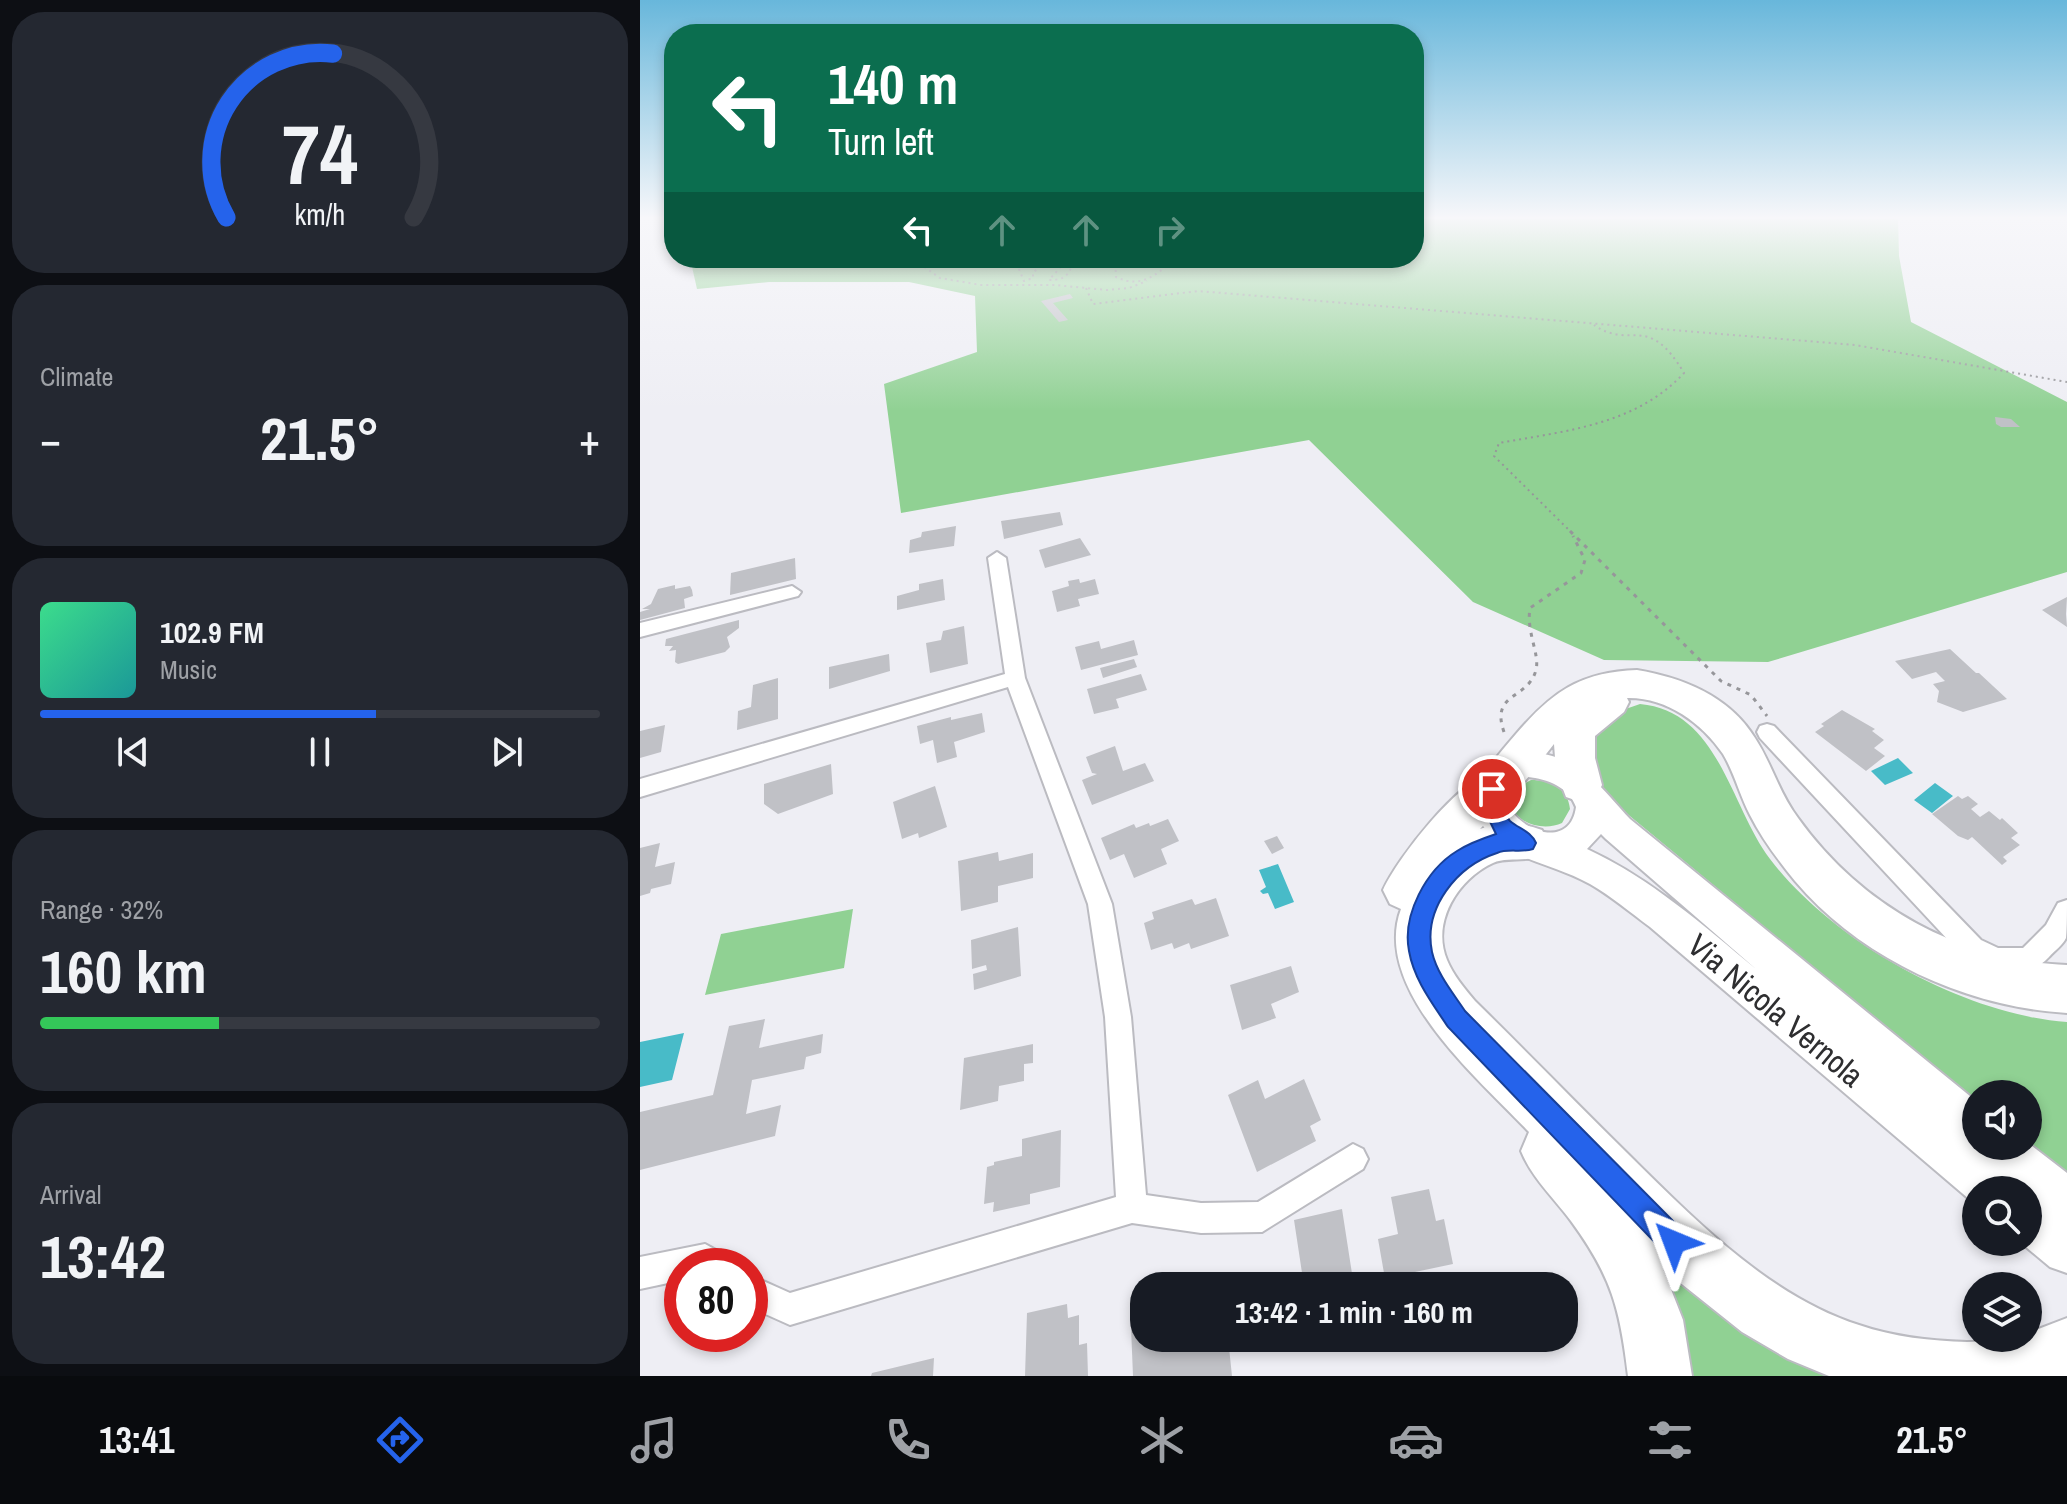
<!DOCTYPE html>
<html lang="en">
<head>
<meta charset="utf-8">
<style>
  body { margin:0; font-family:"Archivo Narrow",sans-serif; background:#242831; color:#f1f3f6; height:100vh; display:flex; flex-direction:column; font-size:30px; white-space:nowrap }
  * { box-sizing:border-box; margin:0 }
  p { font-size:26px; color:#9ea1a6 }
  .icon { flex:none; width:44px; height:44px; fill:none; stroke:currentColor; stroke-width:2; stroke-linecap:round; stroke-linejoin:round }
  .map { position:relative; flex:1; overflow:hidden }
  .details { display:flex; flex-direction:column; gap:12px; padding:12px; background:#0d0f14; width:640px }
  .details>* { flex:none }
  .top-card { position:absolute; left:24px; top:24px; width:760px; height:244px; border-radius:32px; box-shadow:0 4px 12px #0003; background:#0b6e4f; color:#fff; overflow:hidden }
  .fabs { position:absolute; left:1322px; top:1080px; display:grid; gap:16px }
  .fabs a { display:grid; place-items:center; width:80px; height:80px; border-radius:50%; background:#171b24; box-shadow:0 4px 12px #0003; font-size:40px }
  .speed { position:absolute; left:24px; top:1248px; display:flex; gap:16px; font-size:40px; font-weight:700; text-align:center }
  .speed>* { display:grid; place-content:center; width:104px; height:104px; border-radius:50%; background:#171b24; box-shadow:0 4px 12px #0003; line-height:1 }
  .speed .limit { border:12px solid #d22; background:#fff; color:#111 }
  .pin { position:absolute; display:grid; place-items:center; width:68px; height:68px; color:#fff; margin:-34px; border:4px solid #fff; border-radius:50%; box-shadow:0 2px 8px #0007 }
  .me { position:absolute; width:88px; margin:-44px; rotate:316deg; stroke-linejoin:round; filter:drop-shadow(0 0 6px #0008) }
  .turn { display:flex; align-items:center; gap:28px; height:168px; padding:0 32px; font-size:36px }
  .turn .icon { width:104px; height:104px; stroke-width:2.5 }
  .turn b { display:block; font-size:56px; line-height:68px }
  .lanes { display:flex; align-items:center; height:76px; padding:0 32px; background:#0003; justify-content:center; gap:40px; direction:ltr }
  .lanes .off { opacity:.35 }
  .big { font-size:60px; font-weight:700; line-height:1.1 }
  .details .card { flex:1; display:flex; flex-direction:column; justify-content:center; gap:12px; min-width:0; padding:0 28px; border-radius:32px; background:#242831 }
  .details .dial { align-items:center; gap:0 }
  .dial svg { height:208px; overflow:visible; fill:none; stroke:#363941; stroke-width:7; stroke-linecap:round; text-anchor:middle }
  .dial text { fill:#f1f3f6; stroke:none }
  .song { display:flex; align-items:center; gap:24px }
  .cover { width:96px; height:96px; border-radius:12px; background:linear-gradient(135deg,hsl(150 70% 55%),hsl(180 70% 35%)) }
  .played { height:8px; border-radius:4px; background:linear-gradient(90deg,#2563eb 60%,#363941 60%) }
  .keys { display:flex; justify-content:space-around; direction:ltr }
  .heat { display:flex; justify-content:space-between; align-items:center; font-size:44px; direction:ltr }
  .charge { height:12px; border-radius:6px; background:linear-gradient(90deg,#34c759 32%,#363941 0) }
  .trip { position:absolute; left:490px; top:1272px; width:448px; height:80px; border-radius:32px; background:#171b24; box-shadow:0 4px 12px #0003; font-weight:700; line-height:80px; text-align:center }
  .menu { display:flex; height:128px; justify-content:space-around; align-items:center; background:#090b0e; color:#9ea1a6 }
  .menu .icon { width:56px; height:56px }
  .menu .on { color:#2563eb }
  .menu b { font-size:36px; color:#f1f3f6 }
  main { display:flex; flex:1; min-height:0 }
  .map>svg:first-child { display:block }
  .green { fill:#90d193 }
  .water { fill:#48bbc8 }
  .building { fill:#c0c1c6 }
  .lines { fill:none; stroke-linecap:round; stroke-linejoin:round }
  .street-casing { stroke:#bbbbc1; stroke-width:4 }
  .secondary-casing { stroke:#bbbbc1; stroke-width:4 }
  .highway-casing { stroke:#bbbbc1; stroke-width:4 }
  .path-far1 { stroke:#96969a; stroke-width:2; stroke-dasharray:2 4; stroke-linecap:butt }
  .path { stroke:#96969a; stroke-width:3; stroke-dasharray:4 6; stroke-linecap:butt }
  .street { fill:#fff; fill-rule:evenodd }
  .secondary { fill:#fff; fill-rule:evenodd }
  .highway { fill:#fff; fill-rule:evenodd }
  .route { fill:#2563eb; stroke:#184099; stroke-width:2 }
  .labels { text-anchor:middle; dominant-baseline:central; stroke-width:6; stroke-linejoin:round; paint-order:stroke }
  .near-street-label { font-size:32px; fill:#2e2e30; stroke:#fff }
</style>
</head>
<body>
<main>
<section class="details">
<div class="card dial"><svg viewBox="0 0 100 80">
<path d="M14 69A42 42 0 1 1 86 69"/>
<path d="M14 69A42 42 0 0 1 55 6" stroke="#2563eb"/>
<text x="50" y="56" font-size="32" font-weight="700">74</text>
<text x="50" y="72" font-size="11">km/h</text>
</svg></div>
<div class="card"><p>Climate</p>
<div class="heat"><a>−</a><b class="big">21.5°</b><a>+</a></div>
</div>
<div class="card">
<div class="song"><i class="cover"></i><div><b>102.9 FM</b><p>Music</p></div></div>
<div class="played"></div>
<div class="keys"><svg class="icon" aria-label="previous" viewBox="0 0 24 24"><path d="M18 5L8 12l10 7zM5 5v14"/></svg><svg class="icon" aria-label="pause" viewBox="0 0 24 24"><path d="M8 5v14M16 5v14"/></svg><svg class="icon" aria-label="next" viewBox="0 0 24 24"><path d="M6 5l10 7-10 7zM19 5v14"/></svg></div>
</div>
<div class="card"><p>Range · 32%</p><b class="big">160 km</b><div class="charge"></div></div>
<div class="card"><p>Arrival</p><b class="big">13:42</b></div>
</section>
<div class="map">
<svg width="1427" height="1376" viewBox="0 0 1427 1376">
  <rect width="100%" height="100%" fill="#eeeef4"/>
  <path class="green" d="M774 219H1258L1259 256 1271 322 1427 402V572L1128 662 964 660 833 602 669 440 261 513 244 384 337 352 335 296 269 282H129L57 289 50 258H774Z
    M1000 704C1079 711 1090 806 1130 859 1192 941 1324 1015 1427 1022V1177L1388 1145V1094H1336V1102L968 798 955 784 947 735 977 712Z
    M891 780C911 780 928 788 930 809L922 823C899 834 859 818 876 788Z
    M213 909 204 968 65 995 81 934Z
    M982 1204 1225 1376H1037Z"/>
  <path class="water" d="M1258 758 1273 773 1245 785 1231 771Z
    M1295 783 1313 796 1292 813 1274 800Z
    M638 864 654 902 635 909 628 893 623 894 620 891 626 887 619 870Z
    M44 1033 32 1080 0 1087V1042Z"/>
  <path class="building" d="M430 294 433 298 413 303 428 320 419 322 401 301Z
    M1355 417 1371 419 1380 427H1361L1356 424Z
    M420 512 423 525 364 539 361 521Z
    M316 526 314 546 269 553 270 540 281 537 282 532Z
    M440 538 451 555 405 568 399 550Z
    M155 558 156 579 90 595 91 573Z
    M303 579 305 600 257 610V596L279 590V584Z
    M439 579 440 583 455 579 459 594 438 599 440 606 417 612 412 591 429 586 428 581Z
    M35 585V589L50 586 52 590 53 596 44 599 45 608 0 620V612L10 609H2L11 604 18 589Z
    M1427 597 1426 614 1427 627 1402 610Z
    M99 620V628L87 637 90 647 85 652 38 664 35 662 36 650 29 651 33 646H25L26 639Z
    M324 626 328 664 290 673 286 643 301 640 303 631Z
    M494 640 498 655 441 670 435 647 459 641 461 649Z
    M1310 649 1336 673H1339L1367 699 1323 712 1297 702 1299 691 1293 684 1305 681 1296 672 1272 679 1255 661Z
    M249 654 250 671 189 689V667Z
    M494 659 497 667 463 678 460 668Z
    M501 674 507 690 476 699 479 708 454 714 447 689Z
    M138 678V719L97 730 98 711 111 707 113 685Z
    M1202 710 1235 729 1232 731 1244 740 1234 748 1245 756 1226 771 1175 732 1184 726 1181 724Z
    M342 713 345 732 314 742 317 757 297 763 293 740 280 744 277 726 311 717V720Z
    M25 725 21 752 0 758V731Z
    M475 746 483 771 505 763 514 781 452 805 442 780 457 774 452 773 446 757Z
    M191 764 193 794 138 814 124 804V784Z
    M295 786 307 827 279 838 278 833 262 839 253 802Z
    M1318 796 1322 799 1328 796 1338 804 1331 809 1340 817 1349 811 1360 820 1362 818 1378 833 1371 838 1380 845 1363 857 1367 861 1362 865 1332 837 1328 840 1318 836 1292 814Z
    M528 819 539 841 521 849 527 864 494 878 484 854 470 860 461 838 494 824 496 828 509 823 510 826Z
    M637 836 644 848 632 854 624 841Z
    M20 843 15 867 35 862 31 884 11 889 10 893 0 896V848Z
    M358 852 359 861 393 853V878L358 886V902L321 911 318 861Z
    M576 898 589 936 551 949 549 943 534 949 532 943 511 950 504 923 514 919 512 912 552 899 555 905Z
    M378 927 381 976 334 990 333 974 347 970 346 965 332 969 331 940Z
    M651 966 659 992 631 1004 636 1018 602 1030 590 985Z
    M125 1019 119 1048 183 1034 181 1053 166 1057 164 1069 112 1080 106 1114 141 1105 135 1136 0 1170V1112L73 1095 89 1026Z
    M393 1044V1063L384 1064V1081L359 1086 358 1101 320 1110 324 1058Z
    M664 1079 681 1120 670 1126 676 1141 617 1172 588 1095 618 1080 625 1099Z
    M421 1130 420 1187 390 1194V1204L353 1212 354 1202 344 1204 347 1167 354 1165V1162L382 1156V1139Z
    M789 1189 796 1221 804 1219 813 1264 775 1272 777 1286H664L654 1220 702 1209 713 1280 744 1273 738 1239 758 1234 751 1197Z
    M427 1304 428 1318 439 1315V1345L447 1343 448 1376H385L387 1313Z
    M504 1324V1338H588L592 1376H493L491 1327Z
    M294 1358 293 1376H231L232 1373Z"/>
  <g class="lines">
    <defs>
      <path id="street" d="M357 552 366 558 385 678 472 904 491 1017 506 1195 561 1203 618 1202 713 1144 723 1149 728 1159 723 1169 622 1232 561 1233 492 1223 150 1325 110 1307V1275L150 1293 476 1197 465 1017 448 904 368 687 0 797V779L365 674 348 558Z
        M152 586 161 592 158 596 0 637V623Z
        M1127 724 1134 726 1341 940 1358 948H1383L1406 925 1418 903 1427 900C1427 911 1427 928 1426 938 1423 945 1414 951 1409 957 1384 984 1352 971 1323 956L1120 738 1117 732 1120 726Z
        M65 1244 85 1255 90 1266H42V1280L0 1289V1257Z"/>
      <path id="secondary" d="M884 751C941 756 954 780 990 819L1336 1101V1146H1388V1143L1427 1173V1273L1410 1267 1380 1242H1388V1190H1336V1205L1010 927C991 913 971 896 950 884 923 869 897 864 871 851 851 842 825 810 837 787 848 766 862 758 884 751ZM888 777C907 779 929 787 936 807 928 863 848 813 871 787 875 783 883 780 888 777ZM961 834 966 839 1116 969C1063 925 1010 878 947 849Z"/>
      <path id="highway" d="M997 670C1044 678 1089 696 1115 738 1132 764 1139 793 1158 818 1222 907 1319 960 1427 965V1013C1326 1007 1221 959 1155 881 1138 860 1122 839 1110 815 1100 796 1094 772 1083 754 1062 723 1026 697 987 698L989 702 984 712 955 736V758L962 785 956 797 941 802 926 797 916 771 914 744 885 781 871 785 873 789 867 801 840 829C862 821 880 822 902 830L908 843 902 856C885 862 866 857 853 863 818 879 791 922 807 960 813 975 825 989 835 1001 886 1051 935 1102 986 1152 1053 1218 1128 1296 1219 1325 1254 1337 1291 1341 1327 1342 1348 1342 1368 1338 1388 1338V1333L1427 1318V1376H1189L1148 1359 1102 1332 1023 1269 1043 1320 1052 1376H988C980 1309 972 1277 931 1221 914 1198 892 1178 881 1151L889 1132C840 1080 731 989 761 909L750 904 743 890C759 856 816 784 851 772L849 769C856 756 866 746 876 734 912 692 940 672 997 670Z"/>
    </defs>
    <use href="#street" class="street-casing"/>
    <use href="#secondary" class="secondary-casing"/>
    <use href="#highway" class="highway-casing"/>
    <path class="path-far1" d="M277 258 280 264 300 278 341 285H415L467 290 489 288 507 281
      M382 258 378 267 384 281 393 278V273L408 258
      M429 258 409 280C427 280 429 274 435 258
      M475 258 476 277C501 289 517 275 535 258
      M446 288 453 304 558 291 1215 345 1427 382
      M932 533 854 456 859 443C925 431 996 425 1044 373 1007 311 992 351 954 325"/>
    <path class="path" d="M930 531 1081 681 1111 695 1127 716
      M864 732C850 692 888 700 896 670 900 654 886 632 890 608L941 573 945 560 933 536"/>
    <use href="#street" class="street"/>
    <use href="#secondary" class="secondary"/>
    <use href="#highway" class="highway"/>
  </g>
  <linearGradient id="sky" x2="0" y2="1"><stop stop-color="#68b7db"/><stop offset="0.53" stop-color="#f7f7fa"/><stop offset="1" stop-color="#f7f7fa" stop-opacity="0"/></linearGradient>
  <rect width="1427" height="411" fill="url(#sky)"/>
  <path class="route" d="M852 781 859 783C864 796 859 810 870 821 879 829 891 831 896 843L893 849C881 853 868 848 857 853 817 866 783 908 792 952 797 974 813 993 825 1011L1044 1232 1048 1242 1044 1252 1034 1256 1024 1252 808 1027C793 1004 774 980 769 951 762 915 786 870 817 851 828 844 844 838 856 834L840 801 845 783Z"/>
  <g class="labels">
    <g class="near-street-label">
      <text transform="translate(1136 1010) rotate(40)">Via Nicola Vernola</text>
    </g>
  </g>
</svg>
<div class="fabs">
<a><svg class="icon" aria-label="sound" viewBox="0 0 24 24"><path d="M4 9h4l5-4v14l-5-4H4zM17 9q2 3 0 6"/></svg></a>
<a><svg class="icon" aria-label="search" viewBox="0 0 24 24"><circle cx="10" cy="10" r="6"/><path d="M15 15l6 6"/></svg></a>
<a><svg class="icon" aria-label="layers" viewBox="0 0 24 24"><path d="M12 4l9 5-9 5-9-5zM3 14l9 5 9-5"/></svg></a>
</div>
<div class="speed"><div class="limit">80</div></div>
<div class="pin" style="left:852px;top:789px;background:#d93025"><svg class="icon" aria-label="arrive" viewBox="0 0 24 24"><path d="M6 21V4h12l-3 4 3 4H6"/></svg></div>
<svg class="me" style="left:1034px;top:1242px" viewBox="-20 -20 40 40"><path d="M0-17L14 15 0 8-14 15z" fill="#2563eb" stroke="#fff" stroke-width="4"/></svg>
<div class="trip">13:42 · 1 min · 160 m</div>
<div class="top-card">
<div class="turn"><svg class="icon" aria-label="left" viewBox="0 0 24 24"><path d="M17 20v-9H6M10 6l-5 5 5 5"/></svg><div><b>140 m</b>Turn left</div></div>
<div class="lanes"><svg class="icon" aria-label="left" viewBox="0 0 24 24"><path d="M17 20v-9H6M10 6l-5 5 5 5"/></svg><svg class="icon off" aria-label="ahead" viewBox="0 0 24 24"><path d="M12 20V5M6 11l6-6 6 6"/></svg><svg class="icon off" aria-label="ahead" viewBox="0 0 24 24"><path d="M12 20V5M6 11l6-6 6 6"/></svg><svg class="icon off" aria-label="right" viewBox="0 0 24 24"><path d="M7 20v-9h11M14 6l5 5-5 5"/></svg></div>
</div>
</div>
</main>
<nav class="menu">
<b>13:41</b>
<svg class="icon on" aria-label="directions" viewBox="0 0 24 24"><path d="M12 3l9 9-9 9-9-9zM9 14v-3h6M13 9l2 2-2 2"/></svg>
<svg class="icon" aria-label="music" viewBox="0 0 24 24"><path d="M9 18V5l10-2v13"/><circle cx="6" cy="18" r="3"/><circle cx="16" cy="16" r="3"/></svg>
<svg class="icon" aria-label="phone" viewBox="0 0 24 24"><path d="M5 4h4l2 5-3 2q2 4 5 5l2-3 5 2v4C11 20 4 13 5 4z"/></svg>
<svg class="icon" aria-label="climate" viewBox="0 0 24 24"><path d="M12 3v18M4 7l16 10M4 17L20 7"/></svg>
<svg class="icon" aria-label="car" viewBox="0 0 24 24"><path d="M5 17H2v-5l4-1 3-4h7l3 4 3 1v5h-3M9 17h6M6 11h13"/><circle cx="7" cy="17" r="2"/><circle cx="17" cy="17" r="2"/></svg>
<svg class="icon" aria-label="filters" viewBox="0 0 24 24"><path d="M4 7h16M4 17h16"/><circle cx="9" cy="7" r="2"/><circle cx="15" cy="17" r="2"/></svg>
<b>21.5°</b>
</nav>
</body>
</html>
